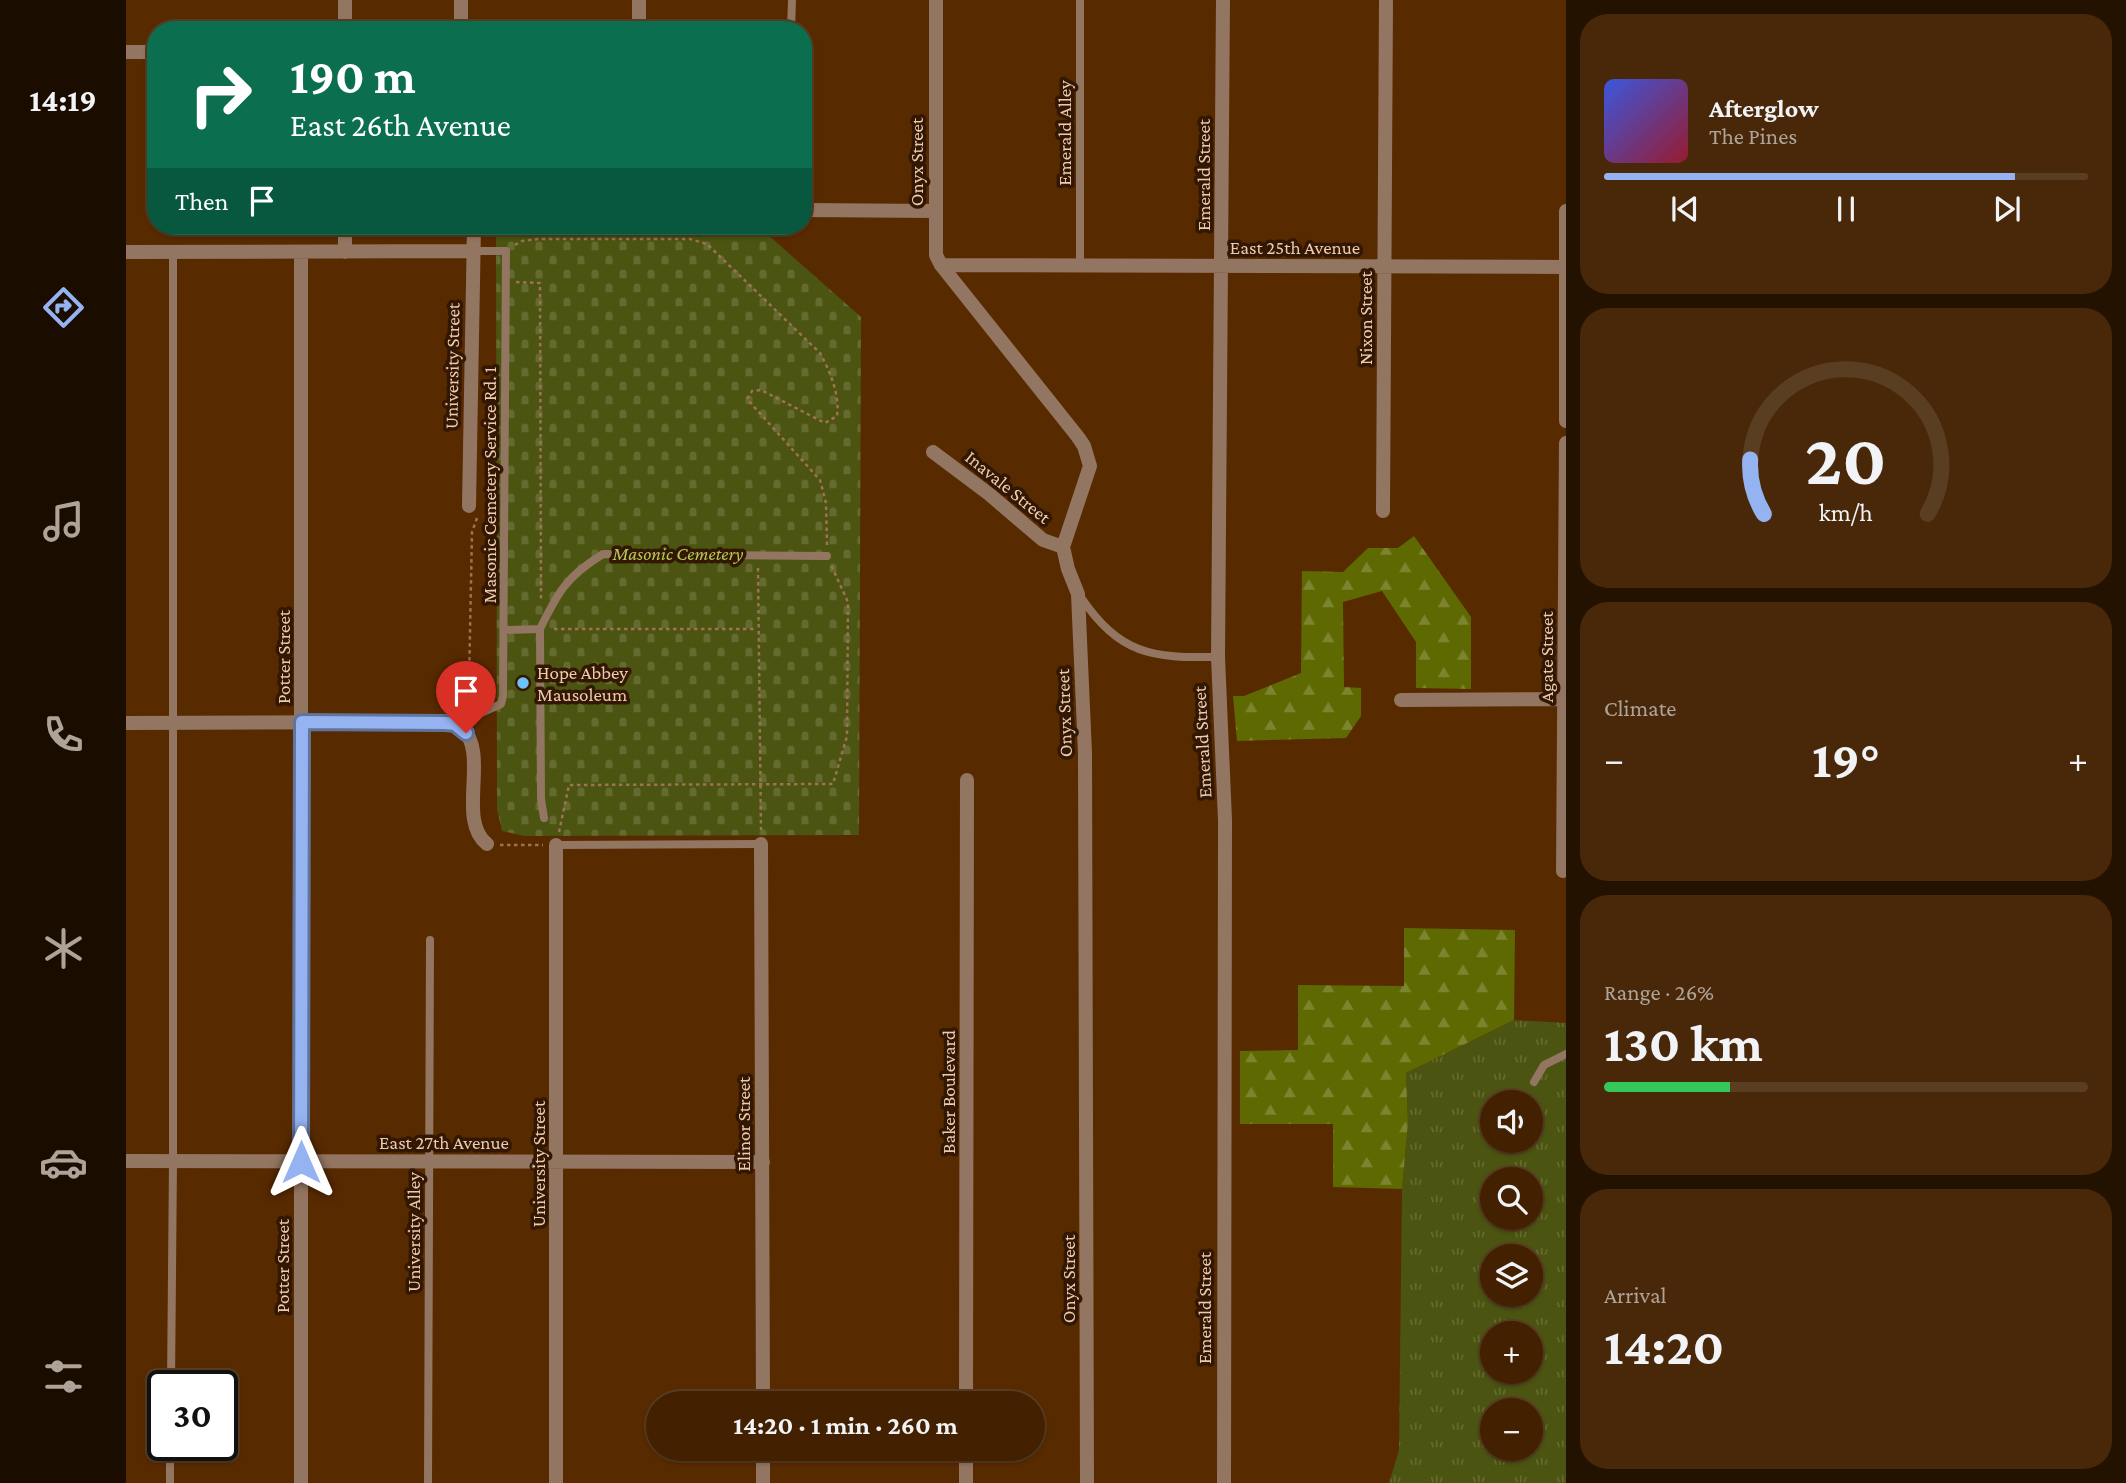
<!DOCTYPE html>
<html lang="en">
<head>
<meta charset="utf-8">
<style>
  body { margin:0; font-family:"Crimson Pro",serif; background:#49280a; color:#f1f3f6; height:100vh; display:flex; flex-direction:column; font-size:26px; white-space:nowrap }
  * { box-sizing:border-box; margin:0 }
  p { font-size:23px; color:#aea399 }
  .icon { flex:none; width:38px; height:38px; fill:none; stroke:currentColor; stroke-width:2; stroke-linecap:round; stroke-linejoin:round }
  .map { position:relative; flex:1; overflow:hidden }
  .side { display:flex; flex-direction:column; gap:14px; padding:14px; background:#241200; width:560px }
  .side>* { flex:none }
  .top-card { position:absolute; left:21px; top:21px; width:665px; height:214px; border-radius:28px; box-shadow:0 2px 5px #0004,0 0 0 2px #5a3e22; background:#0b6e4f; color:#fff; overflow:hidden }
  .fabs { position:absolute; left:1354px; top:1090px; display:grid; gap:14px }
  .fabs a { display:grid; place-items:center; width:63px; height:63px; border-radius:50%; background:#422000; box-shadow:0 2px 5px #0004,0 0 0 2px #5a3e22; font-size:35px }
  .speed { position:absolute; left:21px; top:1370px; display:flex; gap:14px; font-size:35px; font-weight:700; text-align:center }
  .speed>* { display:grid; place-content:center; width:91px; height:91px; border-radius:50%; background:#422000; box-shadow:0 2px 5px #0004,0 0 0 2px #5a3e22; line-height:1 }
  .speed .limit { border:4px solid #111; border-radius:10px; background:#fff; color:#111 }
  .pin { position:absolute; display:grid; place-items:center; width:60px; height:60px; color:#fff; margin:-72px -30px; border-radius:50% 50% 50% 0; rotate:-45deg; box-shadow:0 0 7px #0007 }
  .pin .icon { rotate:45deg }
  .me { position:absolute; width:77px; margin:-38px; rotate:0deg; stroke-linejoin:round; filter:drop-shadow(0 0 5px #0008) }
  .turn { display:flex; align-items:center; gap:24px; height:147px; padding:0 28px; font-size:32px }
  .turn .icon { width:91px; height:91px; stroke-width:2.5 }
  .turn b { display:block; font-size:49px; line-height:60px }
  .then { display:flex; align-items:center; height:66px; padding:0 28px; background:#0003; gap:14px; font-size:26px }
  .big { font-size:52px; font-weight:700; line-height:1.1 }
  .side .widget { flex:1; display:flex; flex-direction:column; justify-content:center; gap:10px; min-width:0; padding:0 24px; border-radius:28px; background:#49280a }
  .side .dial { align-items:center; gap:0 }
  .dial svg { height:182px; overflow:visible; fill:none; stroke:#5a3e22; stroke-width:7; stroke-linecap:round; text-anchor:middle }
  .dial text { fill:#f1f3f6; stroke:none }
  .song { display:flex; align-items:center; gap:21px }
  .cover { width:84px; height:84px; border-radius:10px; background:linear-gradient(135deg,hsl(230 70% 55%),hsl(350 70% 35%)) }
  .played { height:7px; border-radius:4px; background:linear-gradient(90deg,#95b2f1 85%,#5a3e22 85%) }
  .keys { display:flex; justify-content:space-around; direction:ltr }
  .heat { display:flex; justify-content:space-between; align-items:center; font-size:38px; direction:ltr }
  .charge { height:10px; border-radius:5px; background:linear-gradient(90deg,#34c759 26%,#5a3e22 0) }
  .trip { position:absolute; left:520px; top:1391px; width:399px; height:70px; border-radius:35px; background:#422000; box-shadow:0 2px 5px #0004,0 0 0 2px #5a3e22; font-weight:700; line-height:70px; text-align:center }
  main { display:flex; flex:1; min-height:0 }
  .menu { display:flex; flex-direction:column; width:126px; justify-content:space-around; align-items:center; background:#1a0d00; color:#aea399 }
  .menu .icon { width:49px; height:49px }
  .menu .current { color:#95b2f1 }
  .menu b { font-size:32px; color:#f1f3f6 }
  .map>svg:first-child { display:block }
  .grass { fill:url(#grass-tufts); fill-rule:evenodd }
  .forest { fill:url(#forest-firs) }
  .cemetery { fill:url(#cemetery-stones) }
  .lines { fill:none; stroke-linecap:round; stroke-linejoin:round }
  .path { stroke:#9d7351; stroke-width:2.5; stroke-dasharray:3.5 3.5; stroke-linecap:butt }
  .lane { stroke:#937661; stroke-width:8 }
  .street { stroke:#937661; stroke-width:14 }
  .route-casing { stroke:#61749d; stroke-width:18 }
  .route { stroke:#95b2f1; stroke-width:12 }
  .poi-dot { fill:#6fc2f4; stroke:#321803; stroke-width:2.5 }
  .labels { text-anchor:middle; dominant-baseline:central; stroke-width:7; stroke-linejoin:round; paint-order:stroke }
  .street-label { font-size:19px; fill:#eecab1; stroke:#321803 }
  .park-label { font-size:19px; font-style:italic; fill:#b8c955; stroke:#321803 }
  .poi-label { font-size:19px; fill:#eecab1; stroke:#321803; text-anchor:start }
</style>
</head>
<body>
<main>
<nav class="menu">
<b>14:19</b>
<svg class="icon current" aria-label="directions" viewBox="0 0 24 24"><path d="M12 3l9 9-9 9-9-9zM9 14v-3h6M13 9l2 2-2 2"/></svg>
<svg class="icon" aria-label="music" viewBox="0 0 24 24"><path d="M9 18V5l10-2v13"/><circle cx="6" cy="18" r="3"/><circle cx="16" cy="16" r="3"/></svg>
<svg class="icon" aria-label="phone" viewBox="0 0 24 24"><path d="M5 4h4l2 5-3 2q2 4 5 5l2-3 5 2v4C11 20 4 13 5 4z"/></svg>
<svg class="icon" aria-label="climate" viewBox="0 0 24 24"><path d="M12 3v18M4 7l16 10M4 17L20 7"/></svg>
<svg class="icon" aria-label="car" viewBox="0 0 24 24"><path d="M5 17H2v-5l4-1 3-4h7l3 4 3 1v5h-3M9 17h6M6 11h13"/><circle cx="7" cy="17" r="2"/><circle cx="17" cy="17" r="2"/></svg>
<svg class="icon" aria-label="filters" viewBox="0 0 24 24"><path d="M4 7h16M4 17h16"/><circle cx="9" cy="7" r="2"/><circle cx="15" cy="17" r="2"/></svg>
</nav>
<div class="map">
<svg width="1440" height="1483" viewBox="0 0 1440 1483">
  <defs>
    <pattern id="grass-tufts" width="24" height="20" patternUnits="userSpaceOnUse" patternTransform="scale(1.75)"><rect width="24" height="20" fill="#4b5410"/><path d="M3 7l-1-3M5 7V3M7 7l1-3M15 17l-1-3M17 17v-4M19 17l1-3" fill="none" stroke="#656b30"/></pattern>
    <pattern id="forest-firs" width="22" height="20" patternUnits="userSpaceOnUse" patternTransform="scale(1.75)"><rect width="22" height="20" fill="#5e6902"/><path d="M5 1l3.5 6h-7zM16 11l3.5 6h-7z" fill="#7d8430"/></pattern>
    <pattern id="cemetery-stones" width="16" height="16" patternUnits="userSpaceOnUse" patternTransform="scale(1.75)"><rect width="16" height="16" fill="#4b5410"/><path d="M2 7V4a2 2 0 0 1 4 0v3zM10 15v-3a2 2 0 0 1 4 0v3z" fill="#656b30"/></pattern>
  </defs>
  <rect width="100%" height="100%" fill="#582a00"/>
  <path class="grass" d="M1388 1020 1440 1023V1483H1263L1273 1450 1276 1189 1282 1123 1280 1073ZM1367 1102H1405V1141H1367ZM1367 1180H1405V1218H1367ZM1367 1256H1405V1295H1367ZM1367 1334H1405V1372H1367ZM1367 1410H1405V1449H1367Z"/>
  <path class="forest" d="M1288 536 1345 617V689L1290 688V642L1256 591 1217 602 1218 687 1235 688V716L1220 738 1111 741 1107 696H1118L1175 673 1176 571 1217 572 1242 548H1272Z
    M1278 928 1389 930 1388 1020 1280 1073 1282 1123 1276 1189 1207 1187V1124H1114V1051L1172 1050V985L1278 986Z"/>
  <path class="cemetery" d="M370 226H632L735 317 733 835 398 836 376 831 371 809Z"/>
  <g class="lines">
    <path class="path" d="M380 226V240
      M389 245 396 241 412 239H564L581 244 694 353C704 371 714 395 711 416L699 423 635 390 626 391 621 399 694 480 700 503 701 545
      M390 282 414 283 415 599
      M351 518 346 532 343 683 351 701
      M632 568 635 830
      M428 629H631
      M433 832 443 785 707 784 721 736 722 602 705 565
      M374 845H417"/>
    <path class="lane" d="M665 30 666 0
      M954 266V0
      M954 596C994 655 1025 658 1092 657
      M414 629C432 592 441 576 477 554L701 556
      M378 630 414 629 415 799 418 818
      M335 728 348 716 375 704 377 696 380 251H347
      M430 845 635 844
      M1408 1082 1418 1065 1440 1054
      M45 1386 47 1161V252
      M44 1483V1446
      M302 1483 304 940"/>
    <path class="street" d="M810 0V255L815 265 952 437 958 446 964 466 937 547 942 569 952 594 959 753 961 1483
      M1097 0 1092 657 1099 820 1098 1483
      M219 30V0
      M335 30V0
      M513 30V0
      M0 52H30
      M677 210 810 211
      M1440 211V421
      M0 252 347 251
      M175 252V1483
      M219 252V226
      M815 265 1440 267
      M807 452 863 494 917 540 937 547
      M343 506 348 226
      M1257 511 1260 0
      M1275 700 1440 699
      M0 723 309 722C318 723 329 722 336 728 364 753 330 820 361 844
      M635 844 637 1404
      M1437 871 1440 443
      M0 1161 637 1162
      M840 1404 841 780
      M637 1449V1483
      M430 1483V845
      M840 1483V1449"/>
  </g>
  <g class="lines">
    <defs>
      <path id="route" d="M175 1162 176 722 320 723 329 724 340 733"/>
    </defs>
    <use href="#route" class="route-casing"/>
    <use href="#route" class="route"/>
  </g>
  <circle class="poi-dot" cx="397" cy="683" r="7"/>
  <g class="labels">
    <g class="street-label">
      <text transform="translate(938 133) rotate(-90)">Emerald Alley</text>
      <text transform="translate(790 162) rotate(-90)">Onyx Street</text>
      <text transform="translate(1077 175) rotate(-90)">Emerald Street</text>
      <text x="1169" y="247">East 25th Avenue</text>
      <text transform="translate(1239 318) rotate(-90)">Nixon Street</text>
      <text transform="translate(326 366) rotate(-89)">University Street</text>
      <text transform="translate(363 485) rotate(-90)">Masonic Cemetery Service Rd. 1</text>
      <text transform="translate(882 487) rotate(39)">Inavale Street</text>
      <text transform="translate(157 657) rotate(-90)">Potter Street</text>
      <text transform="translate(1420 657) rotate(-90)">Agate Street</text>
      <text transform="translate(938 713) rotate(-92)">Onyx Street</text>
      <text transform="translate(1076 742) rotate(-93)">Emerald Street</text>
      <text transform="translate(822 1092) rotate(-90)">Baker Boulevard</text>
      <text transform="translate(617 1124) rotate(-90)">Elinor Street</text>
      <text x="318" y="1142">East 27th Avenue</text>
      <text transform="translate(412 1164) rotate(-90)">University Street</text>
      <text transform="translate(287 1232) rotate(-90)">University Alley</text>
      <text transform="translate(156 1266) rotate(-90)">Potter Street</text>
      <text transform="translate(942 1279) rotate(-90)">Onyx Street</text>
      <text transform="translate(1078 1308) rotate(-90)">Emerald Street</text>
    </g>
    <g class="park-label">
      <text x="552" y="553">Masonic Cemetery</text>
    </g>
    <g class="poi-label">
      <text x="411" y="672">Hope Abbey<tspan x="411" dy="22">Mausoleum</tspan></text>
    </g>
  </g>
</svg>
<div class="fabs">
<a><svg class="icon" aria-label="sound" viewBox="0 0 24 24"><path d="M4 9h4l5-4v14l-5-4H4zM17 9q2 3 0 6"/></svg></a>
<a><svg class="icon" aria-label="search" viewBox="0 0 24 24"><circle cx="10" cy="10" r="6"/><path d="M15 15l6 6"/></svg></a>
<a><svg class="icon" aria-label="layers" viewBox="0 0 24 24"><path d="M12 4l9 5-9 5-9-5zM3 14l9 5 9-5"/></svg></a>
<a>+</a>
<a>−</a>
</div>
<div class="speed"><div class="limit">30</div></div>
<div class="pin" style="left:340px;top:733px;background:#d93025"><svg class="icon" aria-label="arrive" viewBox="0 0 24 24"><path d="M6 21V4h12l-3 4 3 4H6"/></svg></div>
<svg class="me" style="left:175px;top:1162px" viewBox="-20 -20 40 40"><path d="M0-17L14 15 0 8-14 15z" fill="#95b2f1" stroke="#fff" stroke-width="4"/></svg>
<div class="trip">14:20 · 1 min · 260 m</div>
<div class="top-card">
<div class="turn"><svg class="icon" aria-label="right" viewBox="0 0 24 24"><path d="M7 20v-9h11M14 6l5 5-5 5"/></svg><div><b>190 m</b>East 26th Avenue</div></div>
<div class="then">Then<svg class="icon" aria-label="arrive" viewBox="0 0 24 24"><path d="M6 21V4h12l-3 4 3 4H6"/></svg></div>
</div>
</div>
<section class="side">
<div class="widget">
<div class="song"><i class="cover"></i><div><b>Afterglow</b><p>The Pines</p></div></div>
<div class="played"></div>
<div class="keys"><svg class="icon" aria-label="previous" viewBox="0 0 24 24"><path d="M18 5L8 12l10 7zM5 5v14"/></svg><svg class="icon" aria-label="pause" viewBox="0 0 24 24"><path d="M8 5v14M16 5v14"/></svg><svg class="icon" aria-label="next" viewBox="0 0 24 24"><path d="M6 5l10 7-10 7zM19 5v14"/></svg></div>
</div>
<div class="widget dial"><svg viewBox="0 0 100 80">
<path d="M14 69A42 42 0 1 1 86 69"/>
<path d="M14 69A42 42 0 0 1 8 45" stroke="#95b2f1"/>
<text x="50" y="56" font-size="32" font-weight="700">20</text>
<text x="50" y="72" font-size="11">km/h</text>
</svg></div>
<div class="widget"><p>Climate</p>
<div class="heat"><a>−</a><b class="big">19°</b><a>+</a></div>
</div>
<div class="widget"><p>Range · 26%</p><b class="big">130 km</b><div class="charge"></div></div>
<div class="widget"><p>Arrival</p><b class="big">14:20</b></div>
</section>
</main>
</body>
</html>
